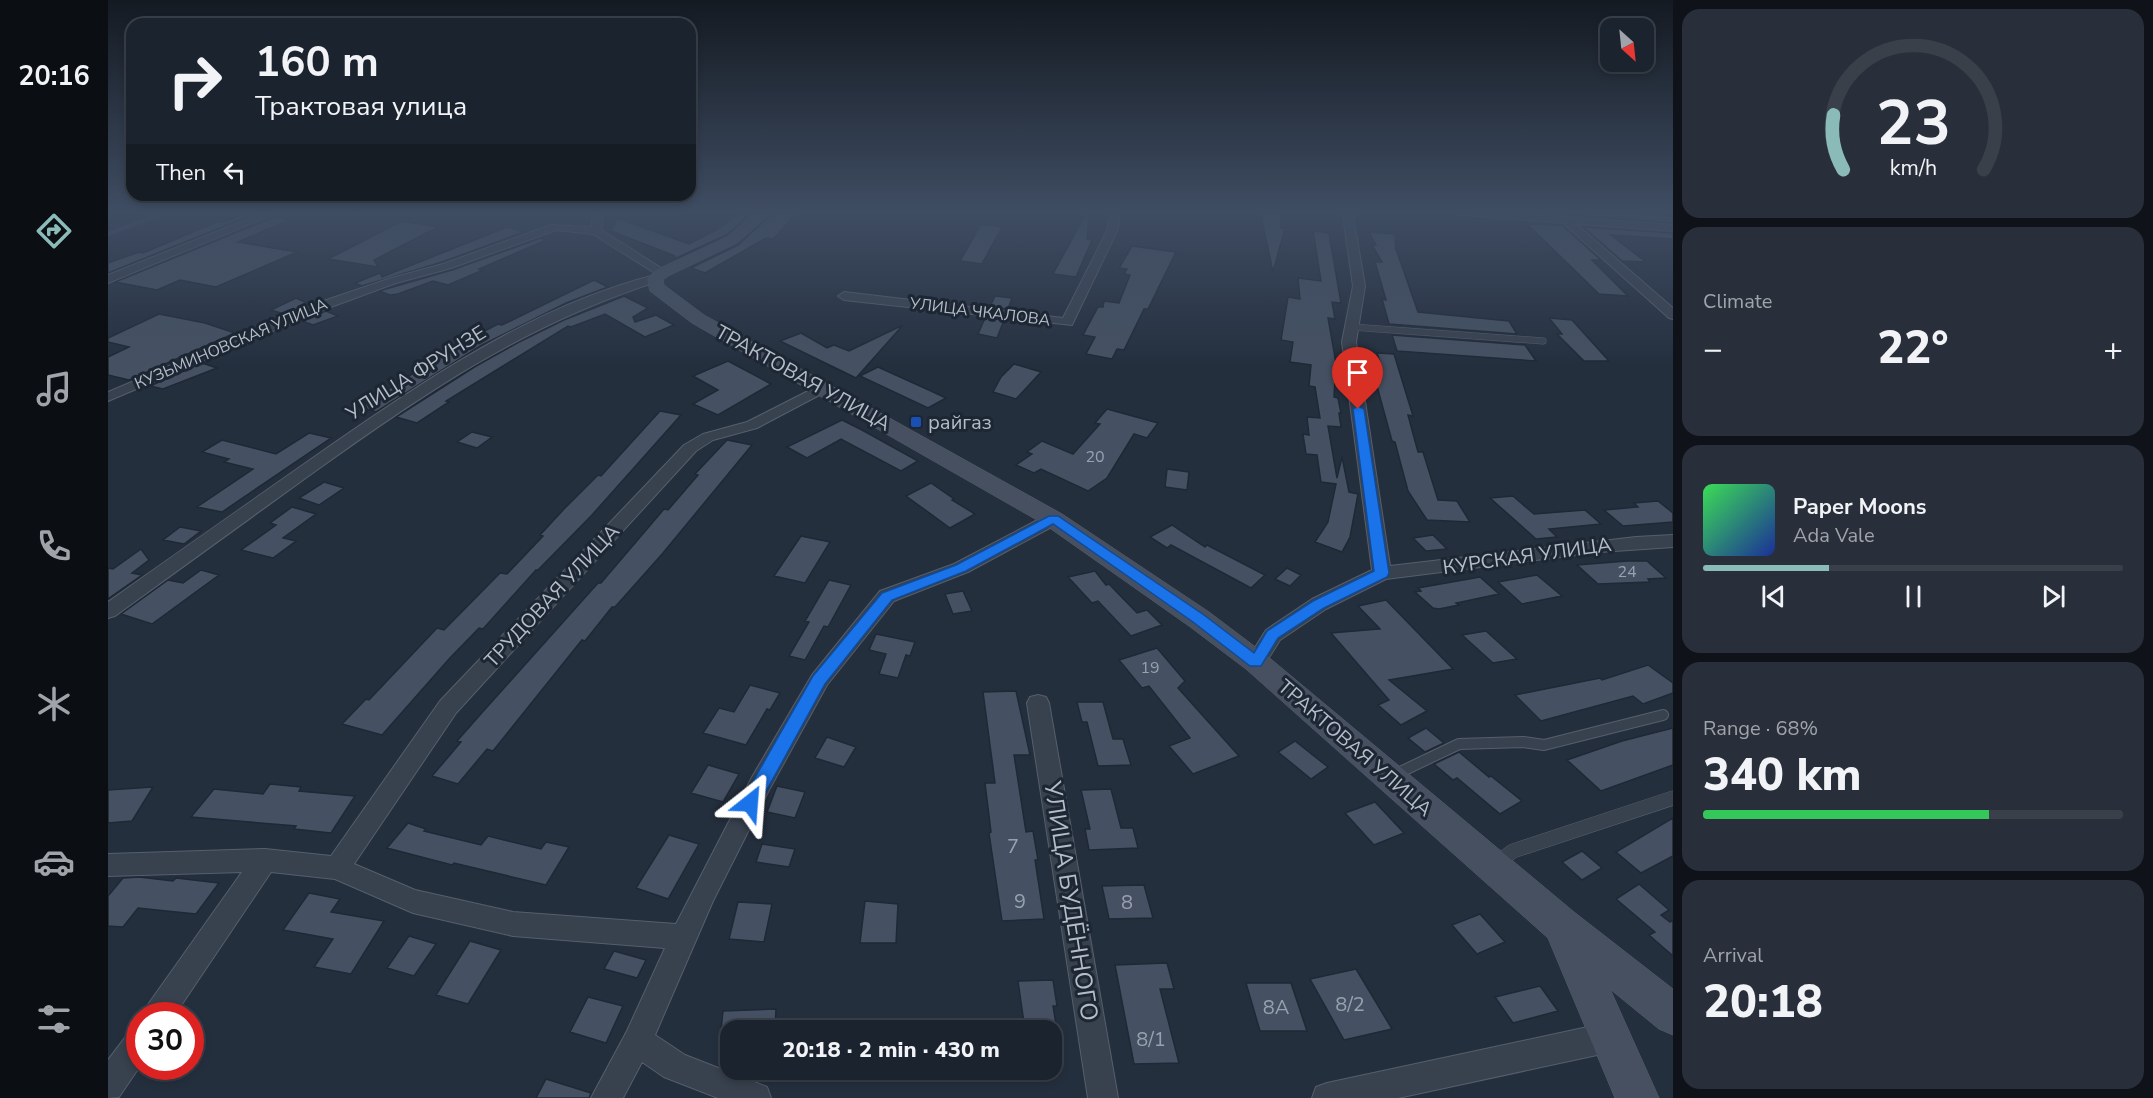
<!DOCTYPE html>
<html lang="en">
<head>
<meta charset="utf-8">
<style>
  body { margin:0; font-family:"Nunito Sans",sans-serif; background:#282f3a; color:#f1f3f6; height:100vh; display:flex; flex-direction:column; font-size:22px; white-space:nowrap }
  * { box-sizing:border-box; margin:0 }
  p { font-size:20px; color:#a0a4aa }
  .icon { flex:none; width:33px; height:33px; fill:none; stroke:currentColor; stroke-width:2; stroke-linecap:round; stroke-linejoin:round }
  .map { position:relative; flex:1; overflow:hidden }
  .drawer { display:flex; flex-direction:column; gap:9px; padding:9px; background:#0f1319; width:480px }
  .drawer>* { flex:none }
  .guide { position:absolute; left:18px; top:18px; width:570px; height:183px; border-radius:18px; box-shadow:0 3px 9px #0003,0 0 0 2px #39404a; background:#1b232e; color:#f1f3f6; overflow:hidden }
  .needle { width:39px; rotate:153deg }
  .fabs { position:absolute; left:1492px; top:18px; display:grid; gap:12px }
  .fabs a { display:grid; place-items:center; width:54px; height:54px; border-radius:12px; background:#1b232e; box-shadow:0 3px 9px #0003,0 0 0 2px #39404a; font-size:30px }
  .speed { position:absolute; left:18px; top:1002px; display:flex; gap:12px; font-size:30px; font-weight:700; text-align:center }
  .speed>* { display:grid; place-content:center; width:78px; height:78px; border-radius:50%; background:#1b232e; box-shadow:0 3px 9px #0003,0 0 0 2px #39404a; line-height:1 }
  .speed .limit { border:9px solid #d22; background:#fff; color:#111 }
  .pin { position:absolute; display:grid; place-items:center; width:51px; height:51px; color:#fff; margin:-62px -26px; border-radius:50% 50% 50% 0; rotate:-45deg; box-shadow:0 0 6px #0007 }
  .pin .icon { rotate:45deg }
  .me { position:absolute; width:66px; margin:-33px; rotate:28deg; stroke-linejoin:round; filter:drop-shadow(0 0 4px #0008) }
  .turn { display:flex; align-items:center; gap:21px; height:126px; padding:0 30px; font-size:27px }
  .turn .icon { width:78px; height:78px; stroke-width:2.5 }
  .turn b { display:block; font-size:42px; line-height:51px }
  .then { display:flex; align-items:center; height:57px; padding:0 30px; background:#0003; gap:12px; font-size:22px }
  .big { font-size:45px; font-weight:800; line-height:1.1 }
  .drawer .tile { flex:1; display:flex; flex-direction:column; justify-content:center; gap:9px; min-width:0; padding:0 21px; border-radius:18px; background:#282f3a }
  .drawer .dial { align-items:center; gap:0 }
  .dial svg { height:156px; overflow:visible; fill:none; stroke:#39404a; stroke-width:7; stroke-linecap:round; text-anchor:middle }
  .dial text { fill:#f1f3f6; stroke:none }
  .song { display:flex; align-items:center; gap:18px }
  .cover { width:72px; height:72px; border-radius:9px; background:linear-gradient(135deg,hsl(130 70% 55%),hsl(230 70% 35%)) }
  .played { height:6px; border-radius:3px; background:linear-gradient(90deg,#8bbbb9 30%,#39404a 30%) }
  .keys { display:flex; justify-content:space-around; direction:ltr }
  .heat { display:flex; justify-content:space-between; align-items:center; font-size:33px; direction:ltr }
  .charge { height:9px; border-radius:4px; background:linear-gradient(90deg,#34c759 68%,#39404a 0) }
  .trip { position:absolute; left:612px; top:1020px; width:342px; height:60px; border-radius:18px; background:#1b232e; box-shadow:0 3px 9px #0003,0 0 0 2px #39404a; font-weight:800; line-height:60px; text-align:center }
  main { display:flex; flex:1; min-height:0 }
  .tabs { display:flex; flex-direction:column; width:108px; justify-content:space-around; align-items:center; background:#0b0e12; color:#a0a4aa }
  .tabs .icon { width:42px; height:42px }
  .tabs .on { color:#8bbbb9 }
  .tabs b { font-size:27px; color:#f1f3f6 }
  .map>svg:first-child { display:block }
  .lines { fill:none; stroke-linecap:round; stroke-linejoin:round }
  .stream { stroke:#394c67; stroke-width:4 }
  .building { fill:#455162; stroke:#1f2835; stroke-width:1.5 }
  .lane-far2-casing { stroke:#565f6c; stroke-width:7 }
  .lane-far1-casing { stroke:#565f6c; stroke-width:12 }
  .lane-casing { stroke:#565f6c; stroke-width:15 }
  .street-casing { stroke:#565f6c; stroke-width:2 }
  .secondary-casing { stroke:#565f6c; stroke-width:1 }
  .lane-far2 { stroke:#38414e; stroke-width:6 }
  .lane-far1 { stroke:#38414e; stroke-width:10 }
  .lane { stroke:#38414e; stroke-width:14 }
  .street { fill:#38414e; fill-rule:evenodd }
  .secondary { fill:#465061; fill-rule:evenodd }
  .route { fill:#1a73e8; stroke:#114b97; stroke-width:1.5 }
  .transit-dot { fill:#1a4fb4; stroke:#1d2633; stroke-width:2 }
  .labels { text-anchor:middle; dominant-baseline:central; stroke-width:6; stroke-linejoin:round; paint-order:stroke }
  .far-street-label { font-size:16px; fill:#b4bcc9; stroke:#1d2633 }
  .number-label { font-size:16px; fill:#98a1af }
  .street-label { font-size:20px; fill:#b4bcc9; stroke:#1d2633 }
  .poi-label { font-size:20px; fill:#b4bcc9; stroke:#1d2633; text-anchor:start }
  .near-number-label { font-size:20px; fill:#98a1af }
  .near-street-label { font-size:24px; fill:#b4bcc9; stroke:#1d2633 }
</style>
</head>
<body>
<main>
<nav class="tabs">
<b>20:16</b>
<svg class="icon on" aria-label="directions" viewBox="0 0 24 24"><path d="M12 3l9 9-9 9-9-9zM9 14v-3h6M13 9l2 2-2 2"/></svg>
<svg class="icon" aria-label="music" viewBox="0 0 24 24"><path d="M9 18V5l10-2v13"/><circle cx="6" cy="18" r="3"/><circle cx="16" cy="16" r="3"/></svg>
<svg class="icon" aria-label="phone" viewBox="0 0 24 24"><path d="M5 4h4l2 5-3 2q2 4 5 5l2-3 5 2v4C11 20 4 13 5 4z"/></svg>
<svg class="icon" aria-label="climate" viewBox="0 0 24 24"><path d="M12 3v18M4 7l16 10M4 17L20 7"/></svg>
<svg class="icon" aria-label="car" viewBox="0 0 24 24"><path d="M5 17H2v-5l4-1 3-4h7l3 4 3 1v5h-3M9 17h6M6 11h13"/><circle cx="7" cy="17" r="2"/><circle cx="17" cy="17" r="2"/></svg>
<svg class="icon" aria-label="filters" viewBox="0 0 24 24"><path d="M4 7h16M4 17h16"/><circle cx="9" cy="7" r="2"/><circle cx="15" cy="17" r="2"/></svg>
</nav>
<div class="map">
<svg width="1565" height="1098" viewBox="0 0 1565 1098">
  <rect width="100%" height="100%" fill="#242f3e"/>
  <g class="lines">
    <path class="stream" d="M0 234 62 211"/>
  </g>
  <path class="building" d="M633 211H646L618 235 566 259 567 256 503 231 509 218 581 244 610 229Z
    M667 211 690 212 665 239 658 238 597 273 583 268 630 245Z
    M979 211H982L979 239 984 240 968 277 945 274Z
    M1152 211H1172L1173 228H1177L1165 272Z
    M1441 211H1496L1557 215 1565 217V223L1443 213Z
    M143 212 149 213 0 273V263L31 252 35 253 111 221 116 222Z
    M166 217 181 220 130 242 189 252 108 287 72 280 49 290 7 282Z
    M294 221 330 227 266 260 270 267 220 259Z
    M873 224 894 227 874 264 852 261Z
    M1419 224 1454 225 1493 260H1484L1520 296 1491 294Z
    M399 227 416 232 334 262 254 286 247 283 272 273 274 277Z
    M1475 227 1565 233V239L1503 235 1538 262 1514 261Z
    M1205 231 1221 233 1233 303 1224 302 1227 319 1220 318 1228 363 1226 397 1230 398 1233 413H1231L1233 427 1220 426 1229 478 1234 457 1241 492 1250 494 1242 537 1234 552 1207 542 1220 522 1228 484 1213 482 1209 455 1198 454 1195 434 1201 435 1199 417 1212 418 1207 387 1201 386 1203 365 1182 362 1185 342 1173 340 1180 297 1192 299 1190 278 1213 281Z
    M1261 232 1287 234 1288 249 1310 312 1401 321 1409 334 1281 324 1274 299 1278 300 1267 262H1274L1264 245H1268Z
    M433 238 438 240 371 269 375 270 340 285 325 281 290 294 282 295 271 291 344 270Z
    M1024 246 1068 252 1040 309H1036L1016 350 1009 349 1004 359 978 354 987 337 975 335 990 307H995L996 301 1011 303 1022 275 1016 274 1019 269 1011 268Z
    M486 280 500 287 458 303 374 345 268 412 252 407 367 334H371L390 324 394 325Z
    M516 296 540 308 525 317 527 322 548 315 566 325 537 337 497 314 463 327 460 326 338 401 341 402 309 423 288 417 368 366 411 342 456 320Z
    M887 296 904 298 900 309 882 307Z
    M188 298 201 304 176 314 163 310Z
    M218 311 230 316 205 325 194 321Z
    M51 314 97 323 127 333 21 380 0 375V357L21 347 0 342V338Z
    M877 318 896 320 889 338 870 334Z
    M1441 318 1464 320 1501 361H1476L1449 334H1454Z
    M795 325 748 378 672 341 693 333 719 348 726 345 741 351Z
    M1284 335 1417 345 1428 361 1289 351Z
    M1269 353 1286 354 1305 416 1300 415 1304 430 1310 452H1315L1330 500 1349 501 1362 522 1319 520 1300 491 1287 442 1284 441 1264 368 1274 369Z
    M620 361 663 384 610 415 585 404 610 390 585 376Z
    M94 363 109 368 55 389 42 386Z
    M906 364 933 372 908 399 885 392 893 377Z
    M770 367 823 391 838 398 820 408 752 376Z
    M999 409 1050 423 1039 438 1026 434 999 478 980 491 933 469 926 473 908 465 924 454 919 452 934 441 965 454 992 424 987 423Z
    M552 411 573 415 484 515 430 570H428L375 629 371 628 341 659 274 735 234 724 258 699 261 700 329 628 336 630 392 573 399 574 435 536 432 535 456 509 490 475 493 476Z
    M734 420 754 430 810 461 793 471 733 439 699 458 679 447Z
    M364 432 384 437 369 448 349 442Z
    M201 433 223 438 114 512 89 507 145 469 116 462 121 459 94 452 114 440 168 454Z
    M619 440 644 445 555 553 507 607H504L477 641 474 640 385 751 379 749 350 784 324 776 353 742 349 741 371 716 490 583H493L556 509 560 510 590 475 587 474Z
    M1059 469 1081 472 1079 490 1057 487Z
    M216 482 236 488 211 505 191 498Z
    M823 483 846 499 844 500 867 514 842 528 798 496Z
    M1405 496 1426 514 1477 510 1493 524 1441 529 1449 537 1428 539 1382 498Z
    M1550 501 1565 513V522L1515 526 1496 510 1530 507 1526 503Z
    M184 507 208 514 175 538 188 541 165 558 133 550 168 525 162 523Z
    M1064 525 1097 547 1099 545 1157 575 1143 588 1063 545 1059 548 1042 537Z
    M72 527 93 531 76 544 55 540Z
    M1325 535 1339 549 1318 551 1305 538Z
    M693 536 722 542 697 583 666 576Z
    M33 549 41 560 24 573 34 575 0 599V568L5 569Z
    M1519 561H1539L1558 578 1540 579 1542 582 1490 584 1469 565Z
    M1179 568 1193 575 1182 586 1167 579Z
    M93 570 111 575 44 624 13 614 60 580 75 583Z
    M987 571 998 585 1001 584 1029 613 1039 610 1054 625 1023 636 990 601 984 603 960 577Z
    M1429 575 1454 596 1414 604 1390 582Z
    M1372 577 1391 594 1348 603 1351 605 1331 609 1325 608 1307 592 1313 591 1310 588Z
    M721 580 743 585 720 627 716 626 697 660 681 656 701 622 697 621Z
    M855 591 864 611 845 614 837 594Z
    M1278 600 1345 669 1281 680 1319 711 1293 725 1270 705 1281 700 1223 633 1272 629 1250 606Z
    M1378 631 1409 659 1385 663 1354 635Z
    M768 634 807 642 802 656 798 655 790 678 771 674 778 654 761 650Z
    M1049 648 1077 681 1070 688 1131 756 1085 774 1061 746 1082 738 1041 686 1034 688 1011 660Z
    M1540 665 1565 683V693L1535 704 1525 696 1433 721 1407 695 1492 678 1494 680Z
    M642 685 672 693 662 710 659 709 638 745 595 733 611 708 626 712Z
    M908 691 922 755H906L918 832 925 831 930 860H927L936 919 894 921 881 833 883 832 877 783H887L875 692Z
    M969 702H995L1005 739H1015L1023 765 990 766 979 722H974Z
    M1318 728 1336 743 1317 752 1300 738Z
    M1565 728V765L1493 791 1459 760 1514 741Z
    M719 737 748 747 736 767 707 758Z
    M1187 741 1220 767 1203 779 1170 752Z
    M1351 752 1381 777 1383 776 1414 801 1392 814 1349 778 1345 780 1326 764Z
    M600 765 631 774 615 802 583 793Z
    M162 784 193 787 191 791 247 796 223 833 186 829 188 826 83 817 106 789 155 794Z
    M669 786 697 792 687 818 659 812Z
    M45 787 24 821 0 823V790Z
    M1003 789 1013 828H1025L1030 848 981 850 977 829H982L973 790Z
    M1267 802 1296 833 1266 845 1237 813Z
    M1565 818V856L1533 873 1508 852Z
    M300 823 318 829 316 831 373 845 380 836 433 849 438 842 461 847 438 885 346 863 344 865 279 848Z
    M561 835 591 844 560 899 528 888Z
    M654 844 687 849 681 867 648 862Z
    M1474 851 1494 868 1474 880 1454 862Z
    M31 877 65 881 68 878 111 883 88 914 30 908 15 927 0 926V896L15 878Z
    M1531 884 1561 910 1553 915 1562 922 1565 920V956L1541 935 1547 932 1508 899Z
    M1036 885 1045 918 1001 919 994 886Z
    M201 893 232 899 223 912 276 921 243 974 206 967 225 939 175 930Z
    M757 901 790 904 788 943H752Z
    M630 902 664 904 656 942 621 939Z
    M1372 914 1397 942 1369 954 1344 925Z
    M301 936 328 944 306 976 279 968Z
    M362 941 393 950 360 1004 328 995Z
    M506 951 538 960 529 978 496 969Z
    M1059 963 1066 989H1052L1071 1063 1026 1064 1007 965Z
    M1248 969 1284 1029 1236 1040 1202 979Z
    M945 980 949 1006H945L949 1030H917L910 981Z
    M1138 983H1183L1199 1031H1152Z
    M1432 986 1450 1011 1405 1023 1387 997Z
    M480 997 515 1006 498 1043 462 1032Z
    M668 1009 667 1030H613L615 1011Z
    M438 1079 483 1093 481 1098H428Z"/>
  <g class="lines">
    <defs>
      <path id="lane-far2" d="M239 211 253 214
        M1244 327 1435 341"/>
      <path id="lane-far1" d="M1286 775 1351 744 1415 742 1436 745 1555 715"/>
      <path id="lane" d="M1390 862 1405 851 1565 798"/>
      <path id="street" d="M160 211H173L0 283V275Z
        M486 211H496L493 230 558 271V275H550L485 234 448 230 343 268 288 283 212 311 0 401V392L204 305 280 279 335 264 443 225 483 227Z
        M1003 211H1013L1009 231 964 325 736 300 730 296 736 292 955 318 999 231Z
        M1237 211H1247L1245 216 1257 286 1248 342 1282 566 1528 537 1565 535V547L1492 552 1278 579 1218 609 1172 640 1155 667 1148 669 1141 667 1138 662 1158 630 1204 599 1264 570 1234 342 1245 286 1235 216Z
        M1340 211H1382L1565 225V231L1468 224 1565 308V319L1561 318 1455 223 1345 214Z
        M547 275 551 277V281C416 324 313 395 199 477 135 523 71 569 7 616L0 618V602C73 550 146 499 219 448 320 378 426 306 547 275Z
        M714 384 719 385 721 388 719 391 649 428 605 440 588 451 348 713 246 864 307 890 405 912 568 924 644 777 704 675 772 591 846 564 939 515H951L954 519 951 523 860 572 786 601 719 685 661 790 605 901 547 1035 577 1055 659 1087 663 1098H610L556 1077 534 1062 515 1098H483L519 1031 557 948 405 936 305 913 227 879 163 872 66 1016H35L39 1006 134 872 0 876V854L157 849 223 856 332 701 576 445 595 434 639 422Z
        M930 695 938 697 941 703 1010 1098H980L919 703 922 697Z
        M1503 1022 1513 1027 1518 1037 1513 1047 1503 1052 1290 1098H1204L1208 1087 1219 1083Z
        M32 1026V1066L11 1097 0 1098V1060L22 1031Z"/>
      <path id="secondary" d="M649 211H665L629 243 560 276 555 280 556 285 596 315 954 514 1101 612 1158 655 1466 912 1565 989V1035L1551 1029 1502 989 1551 1098H1507L1440 938 1138 669 1081 626 936 524 584 323 542 291 539 279 548 270 619 237Z"/>
    </defs>
    <use href="#lane-far2" class="lane-far2-casing"/>
    <use href="#lane-far1" class="lane-far1-casing"/>
    <use href="#lane" class="lane-casing"/>
    <use href="#street" class="street-casing"/>
    <use href="#secondary" class="secondary-casing"/>
    <use href="#lane-far2" class="lane-far2"/>
    <use href="#lane-far1" class="lane-far1"/>
    <use href="#lane" class="lane"/>
    <use href="#street" class="street"/>
    <use href="#secondary" class="secondary"/>
  </g>
  <linearGradient id="sky" x2="0" y2="1"><stop stop-color="#141a22"/><stop offset="0.58" stop-color="#3f4d63"/><stop offset="1" stop-color="#3f4d63" stop-opacity="0"/></linearGradient>
  <rect width="1565" height="365" fill="url(#sky)"/>
  <path class="route" d="M1250 406 1256 409 1281 573 1279 577 1216 608 1170 638 1153 666H1142L1085 622 945 524 858 571 784 600 717 684 649 808 642 810 636 808 633 803 636 797 705 676 774 593 848 565 941 516H950L1096 615 1146 653 1159 631 1205 601 1266 571 1245 409Z"/>
  <rect class="transit-dot" x="802" y="416" width="12" height="12" rx="3"/>
  <g class="labels">
    <g class="far-street-label">
      <text transform="translate(872 312) rotate(7)">УЛИЦА ЧКАЛОВА</text>
      <text transform="translate(123 344) rotate(-23)">КУЗЬМИНОВСКАЯ УЛИЦА</text>
    </g>
    <g class="number-label">
      <text x="987" y="457">20</text>
      <text x="1519" y="572">24</text>
      <text x="1042" y="668">19</text>
    </g>
    <g class="street-label">
      <text transform="translate(308 373) rotate(-32)">УЛИЦА ФРУНЗЕ</text>
      <text transform="translate(695 378) rotate(29)">ТРАКТОВАЯ УЛИЦА</text>
      <text transform="translate(1419 556) rotate(-8)">КУРСКАЯ УЛИЦА</text>
      <text transform="translate(444 596) rotate(-47)">ТРУДОВАЯ УЛИЦА</text>
      <text transform="translate(1247 748) rotate(41)">ТРАКТОВАЯ УЛИЦА</text>
    </g>
    <g class="poi-label">
      <text x="820" y="422">райгаз</text>
    </g>
    <g class="near-number-label">
      <text x="905" y="846">7</text>
      <text x="912" y="901">9</text>
      <text x="1019" y="902">8</text>
      <text x="1242" y="1004">8/2</text>
      <text x="1168" y="1007">8А</text>
      <text x="1043" y="1039">8/1</text>
    </g>
    <g class="near-street-label">
      <text transform="translate(963 901) rotate(81)">УЛИЦА БУДЁННОГО</text>
    </g>
  </g>
</svg>
<div class="fabs">
<a><svg class="needle" viewBox="-14 -14 28 28"><path d="M0-13l5 13h-10z" fill="#e53935"/><path d="M0 13l5-13h-10z" fill="#a0a4aa"/></svg></a>
</div>
<div class="speed"><div class="limit">30</div></div>
<div class="pin" style="left:1250px;top:409px;background:#d93025"><svg class="icon" aria-label="arrive" viewBox="0 0 24 24"><path d="M6 21V4h12l-3 4 3 4H6"/></svg></div>
<svg class="me" style="left:642px;top:803px" viewBox="-20 -20 40 40"><path d="M0-17L14 15 0 8-14 15z" fill="#1a73e8" stroke="#fff" stroke-width="4"/></svg>
<div class="trip">20:18 · 2 min · 430 m</div>
<div class="guide">
<div class="turn"><svg class="icon" aria-label="right" viewBox="0 0 24 24"><path d="M7 20v-9h11M14 6l5 5-5 5"/></svg><div><b>160 m</b>Трактовая улица</div></div>
<div class="then">Then<svg class="icon" aria-label="left" viewBox="0 0 24 24"><path d="M17 20v-9H6M10 6l-5 5 5 5"/></svg></div>
</div>
</div>
<section class="drawer">
<div class="tile dial"><svg viewBox="0 0 100 80">
<path d="M14 69A42 42 0 1 1 86 69"/>
<path d="M14 69A42 42 0 0 1 9 41" stroke="#8bbbb9"/>
<text x="50" y="56" font-size="32" font-weight="700">23</text>
<text x="50" y="72" font-size="11">km/h</text>
</svg></div>
<div class="tile"><p>Climate</p>
<div class="heat"><a>−</a><b class="big">22°</b><a>+</a></div>
</div>
<div class="tile">
<div class="song"><i class="cover"></i><div><b>Paper Moons</b><p>Ada Vale</p></div></div>
<div class="played"></div>
<div class="keys"><svg class="icon" aria-label="previous" viewBox="0 0 24 24"><path d="M18 5L8 12l10 7zM5 5v14"/></svg><svg class="icon" aria-label="pause" viewBox="0 0 24 24"><path d="M8 5v14M16 5v14"/></svg><svg class="icon" aria-label="next" viewBox="0 0 24 24"><path d="M6 5l10 7-10 7zM19 5v14"/></svg></div>
</div>
<div class="tile"><p>Range · 68%</p><b class="big">340 km</b><div class="charge"></div></div>
<div class="tile"><p>Arrival</p><b class="big">20:18</b></div>
</section>
</main>
</body>
</html>
